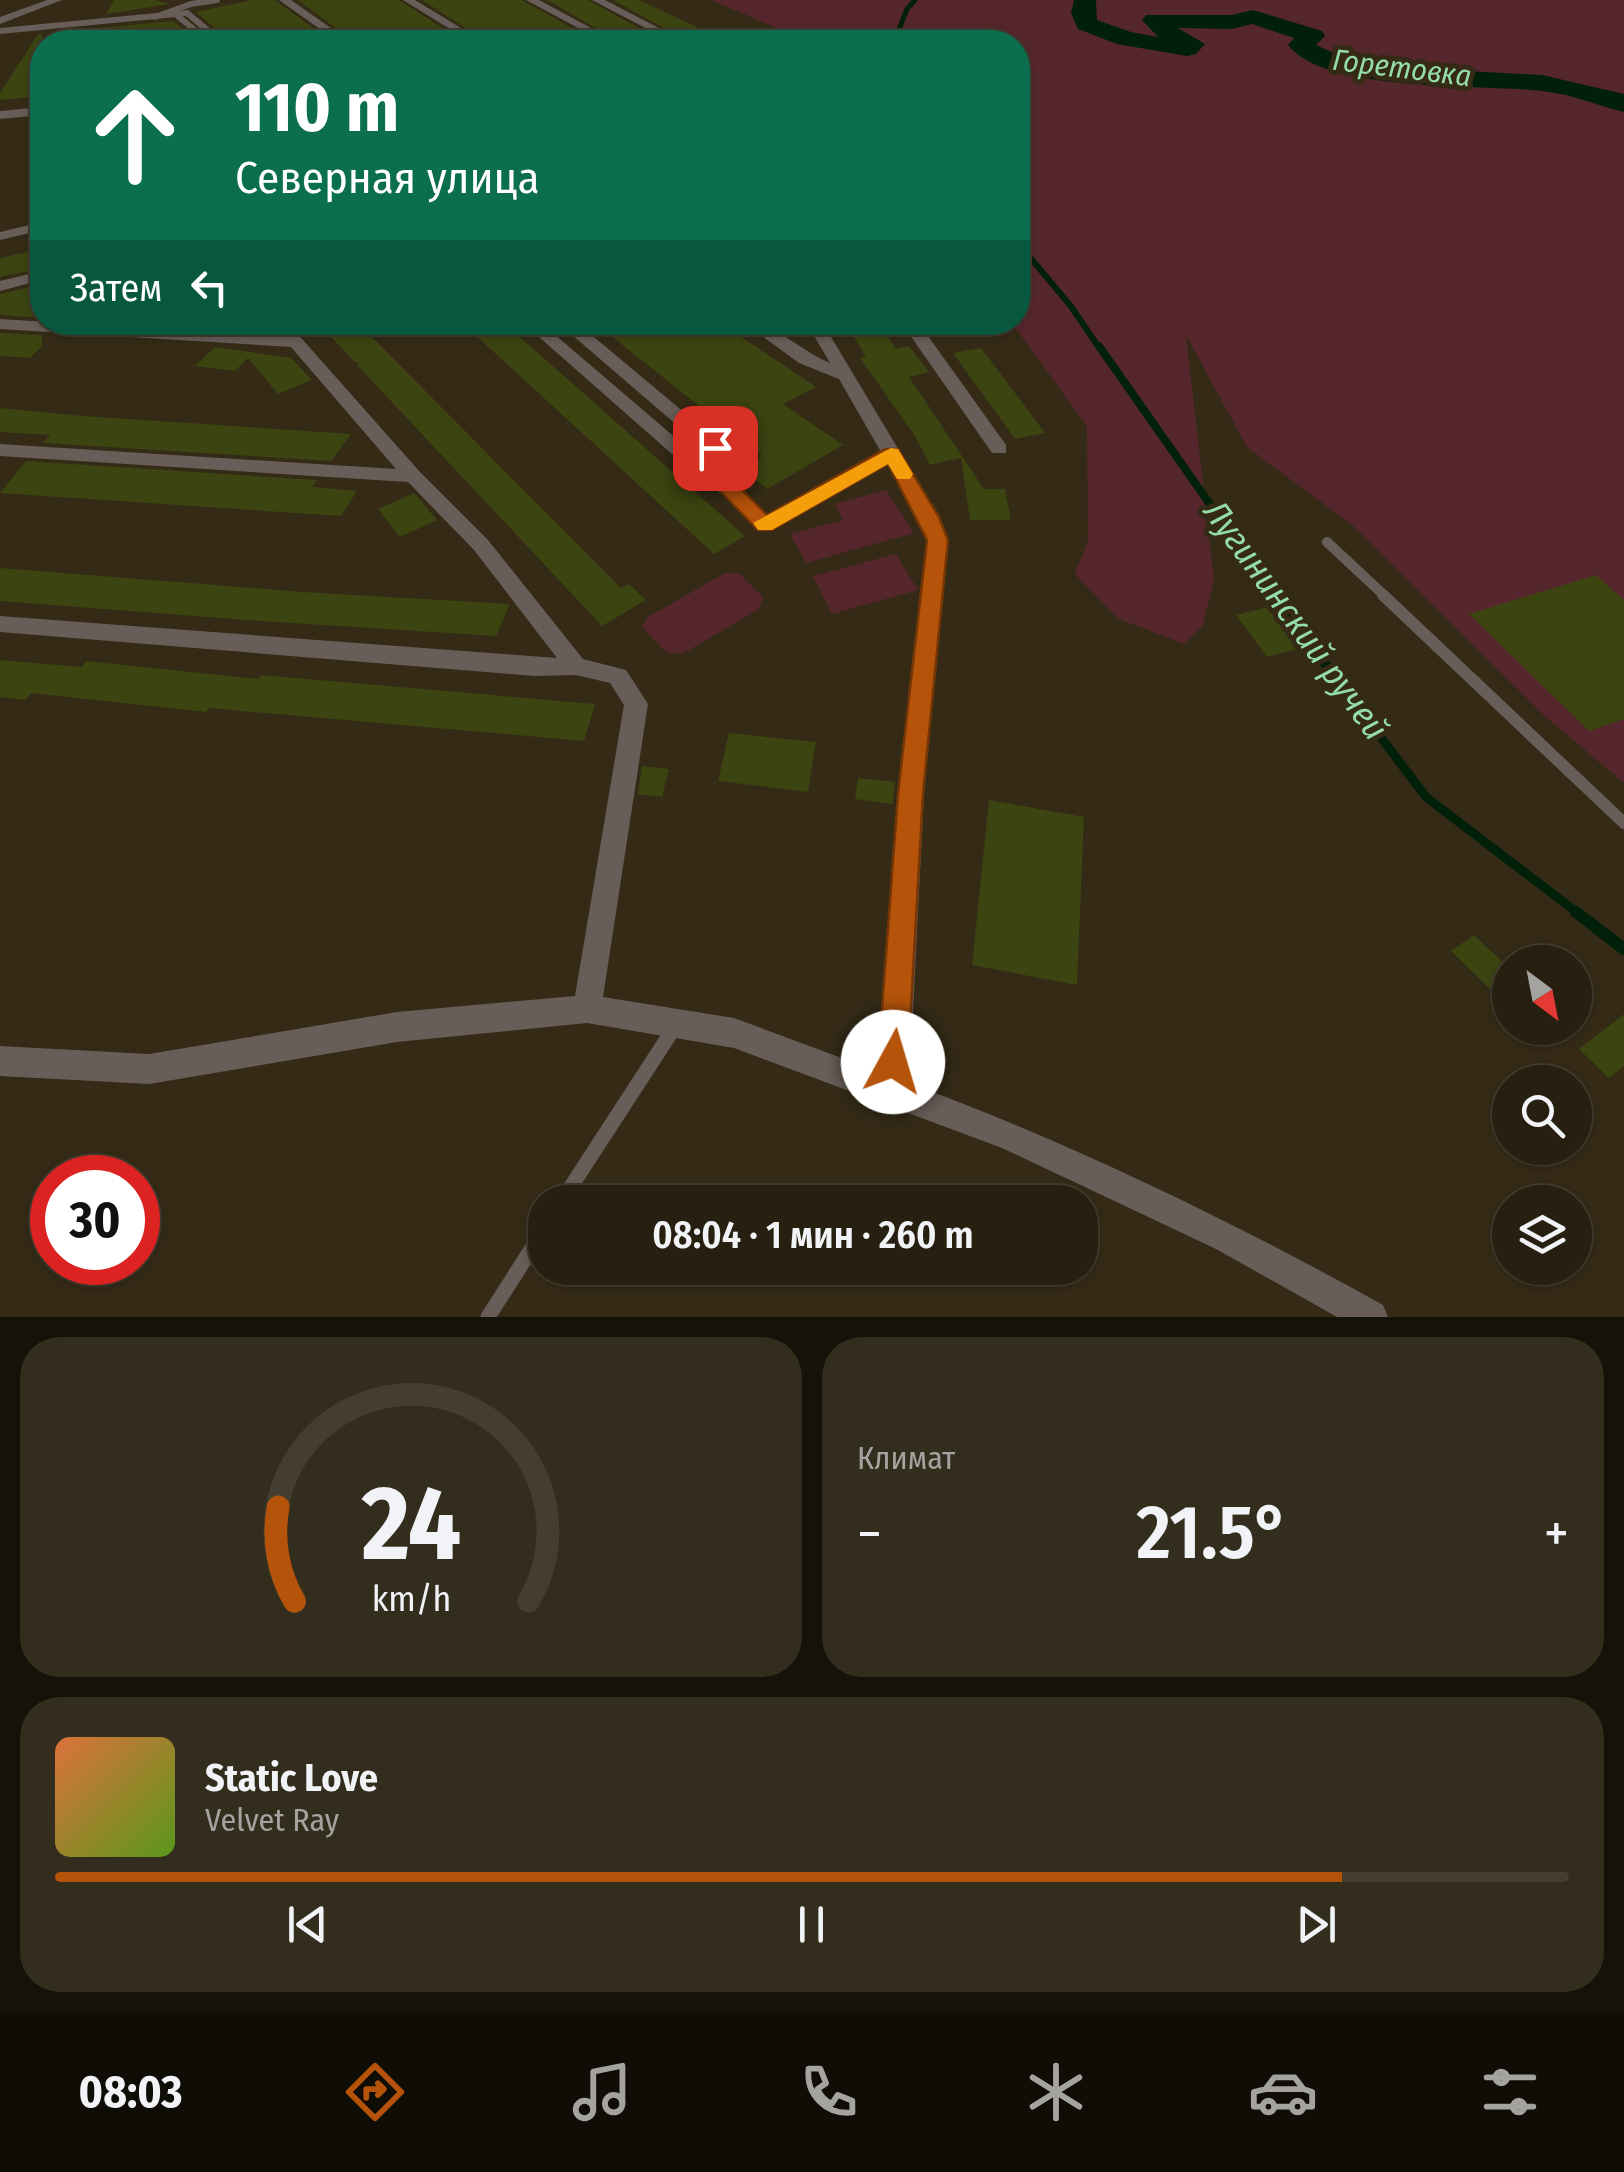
<!DOCTYPE html>
<html lang="ru">
<head>
<meta charset="utf-8">
<style>
  body { margin:0; font-family:"Fira Sans Condensed",sans-serif; background:#332d1e; color:#f1f3f6; height:100vh; display:flex; flex-direction:column; font-size:38px; white-space:nowrap }
  * { box-sizing:border-box; margin:0 }
  p { font-size:32px; color:#a4a39f }
  .icon { flex:none; width:55px; height:55px; fill:none; stroke:currentColor; stroke-width:2; stroke-linecap:round; stroke-linejoin:round }
  .map { position:relative; height:1317px; overflow:hidden }
  .details { display:flex; flex-direction:column; gap:20px; padding:20px; background:#151209; flex:1 }
  .details>* { flex:none }
  .top-card { position:absolute; left:30px; top:30px; width:1000px; height:305px; border-radius:40px; box-shadow:0 2px 8px #0004,0 0 0 2px #433e30; background:#0b6e4f; color:#fff; overflow:hidden }
  .needle { width:65px; rotate:148deg }
  .controls { position:absolute; left:1492px; top:945px; display:grid; gap:20px }
  .controls a { display:grid; place-items:center; width:100px; height:100px; border-radius:50%; background:#272010; box-shadow:0 2px 8px #0004,0 0 0 2px #433e30; font-size:50px }
  .speed { position:absolute; left:30px; top:1155px; display:flex; gap:20px; font-size:50px; font-weight:700; text-align:center }
  .speed>* { display:grid; place-content:center; width:130px; height:130px; border-radius:50%; background:#272010; box-shadow:0 2px 8px #0004,0 0 0 2px #433e30; line-height:1 }
  .speed .limit { border:15px solid #d22; background:#fff; color:#111 }
  .pin { position:absolute; display:grid; place-items:center; width:85px; height:85px; color:#fff; margin:-42px; border-radius:20px; box-shadow:0 5px 15px #0006 }
  .me { position:absolute; width:110px; margin:-55px; rotate:6deg; stroke-linejoin:round; filter:drop-shadow(0 0 8px #0008) }
  .turn { display:flex; align-items:center; gap:35px; height:210px; padding:0 40px; font-size:45px }
  .turn .icon { width:130px; height:130px; stroke-width:2.5 }
  .turn b { display:block; font-size:70px; line-height:85px }
  .then { display:flex; align-items:center; height:95px; padding:0 40px; background:#0003; gap:20px; font-size:38px }
  .big { font-size:75px; font-weight:600; line-height:1.1 }
  .details .card { flex:1; display:flex; flex-direction:column; justify-content:center; gap:15px; min-width:0; padding:0 35px; border-radius:40px; background:#332d1e }
  .details .dial { align-items:center; gap:0 }
  .dial svg { height:260px; overflow:visible; fill:none; stroke:#433e30; stroke-width:7; stroke-linecap:round; text-anchor:middle }
  .dial text { fill:#f1f3f6; stroke:none }
  .song { display:flex; align-items:center; gap:30px }
  .cover { width:120px; height:120px; border-radius:15px; background:linear-gradient(135deg,hsl(20 70% 55%),hsl(90 70% 35%)) }
  .played { height:10px; border-radius:5px; background:linear-gradient(90deg,#b45309 85%,#433e30 85%) }
  .keys { display:flex; justify-content:space-around; direction:ltr }
  .heat { display:flex; justify-content:space-between; align-items:center; font-size:55px; direction:ltr }
  .details .tiles { flex:1; display:grid; gap:20px; grid-template-columns:1fr 1fr }
  .card:last-child { grid-column:span 2 }
  .trip { position:absolute; left:528px; top:1185px; width:570px; height:100px; border-radius:40px; background:#272010; box-shadow:0 2px 8px #0004,0 0 0 2px #433e30; font-weight:600; line-height:100px; text-align:center }
  .tab-bar { display:flex; height:160px; justify-content:space-around; align-items:center; background:#100d06; color:#a4a39f }
  .tab-bar .icon { width:70px; height:70px }
  .tab-bar .on { color:#b45309 }
  .tab-bar b { font-size:45px; color:#f1f3f6 }
  .map>svg:first-child { display:block }
  .green { fill:#55272d }
  .lines { fill:none; stroke-linecap:round; stroke-linejoin:round }
  .stream-far4 { stroke:#00200a; stroke-width:5 }
  .stream-far3 { stroke:#00200a; stroke-width:6 }
  .stream-far2 { stroke:#00200a; stroke-width:8 }
  .stream-far1 { stroke:#00200a; stroke-width:9 }
  .stream { stroke:#00200a; stroke-width:12 }
  .river { fill:#00200a; fill-rule:evenodd }
  .building { fill:#3c4411 }
  .service-far3 { stroke:#685d58; stroke-width:6 }
  .service-far2 { stroke:#685d58; stroke-width:10 }
  .service-far1 { stroke:#685d58; stroke-width:12 }
  .service { stroke:#685d58; stroke-width:15 }
  .minor { fill:#685d58; fill-rule:evenodd }
  .route { fill:#b45309; stroke:#753606; stroke-width:2.5 }
  .slow { fill:#f59e0b }
  .labels { text-anchor:middle; dominant-baseline:central; stroke-width:10; stroke-linejoin:round; paint-order:stroke }
  .far-water-label { font-size:30px; font-style:italic; fill:#95dda8; stroke:#342a16 }
  .water-label { font-size:35px; font-style:italic; fill:#95dda8; stroke:#342a16 }
</style>
</head>
<body>
<div class="map">
<svg width="1624" height="1317" viewBox="0 0 1624 1317">
  <rect width="100%" height="100%" fill="#342a16"/>
  <path class="green" d="M711 0H1624V783L1547 718 1353 526 1247 447 1186 335 1214 580 1203 625 1184 644 1119 619 1075 574 1088 540 1087 426 1012 323 1018 322V42H810Z
    M886 490 914 533 806 563 790 534 843 520 835 504Z
    M896 554 918 590 832 614 813 576Z
    M725 573H739L763 597 759 609 684 653H667L642 627 648 617Z"/>
  <g class="lines">
    <path class="stream-far4" d="M894 42 907 9 915 0"/>
    <path class="stream-far3" d="M1018 243 1070 305 1100 349"/>
    <path class="stream-far2" d="M1099 346 1275 597"/>
    <path class="stream-far1" d="M1273 595 1426 797 1579 914"/>
    <path class="stream" d="M1576 912 1624 949"/>
    <path class="river" d="M1074 0H1096L1097 20 1131 32 1158 37 1142 20 1146 15H1232L1253 10 1322 31 1325 36 1316 45 1347 59 1414 68 1542 75 1624 94V112C1596 105 1571 94 1542 91 1482 84 1325 93 1288 45L1294 38 1252 24 1232 29 1178 28 1205 44 1196 54 1187 56 1117 44 1078 29 1071 13Z"/>
  </g>
  <path class="building" d="M114 0H155L170 4 106 14Z
    M252 0H275L332 42H230L196 12Z
    M298 0H399L465 42H432L431 31 388 42H354Z
    M422 0H522L597 42H487Z
    M547 0H588L665 42H620Z
    M613 0H639L729 42H689Z
    M173 21 200 42H160L159 38 91 42 99 28Z
    M38 34H42V96L0 100V93Z
    M42 249V268L0 277V258Z
    M42 284V318L0 315V294Z
    M317 322H357L621 588 629 584 646 600 602 626 357 365 360 361 356 363Z
    M461 322H503L745 536 714 554Z
    M640 322H719L816 387 783 404 843 445 767 489 740 468 762 456 611 336Z
    M844 322H878L896 349 909 346 929 372 909 377 984 489H1005L1011 520H970L961 458 930 465 915 436 860 358 866 356Z
    M0 333 42 335V346L30 358 0 356Z
    M215 347 291 358 312 380 278 394 248 358 235 371 195 366Z
    M981 348 1000 373 1045 433 1015 439 953 353Z
    M0 408 83 416 351 434 331 461 43 443 50 435 0 432Z
    M26 461 317 480 312 487 357 491 341 516 0 493Z
    M414 493 437 520 400 537 378 509Z
    M0 568 303 592 510 604 496 636 260 621 0 601Z
    M1596 575 1624 600V719L1589 731 1469 614Z
    M1272 606 1305 647 1267 657 1236 615Z
    M0 660 82 667 86 661 258 679 261 675 595 704 584 741 209 708 206 712 31 693 25 700 0 697Z
    M729 733 816 742 808 792 718 781Z
    M642 766 669 769 662 797 638 794Z
    M858 778 895 782 893 804 855 799Z
    M989 800 1084 817 1077 985 972 965Z
    M1474 935 1510 969V1009L1451 951Z
    M1624 1014V1066L1609 1078 1579 1049Z"/>
  <g class="lines">
    <path class="service-far3" d="M175 14 210 42
      M155 17 191 4 217 0"/>
    <path class="service-far2" d="M1327 542 1386 597"/>
    <path class="service-far1" d="M1383 595 1624 823"/>
    <path class="service" d="M561 1202 676 1025
      M488 1317 545 1228"/>
    <path class="minor" d="M47 0H62L0 24V17Z
      M279 0H291L351 42H338Z
      M403 0H415L484 42H471Z
      M526 0H539L617 42H604Z
      M592 0H605L686 42H672Z
      M188 10 227 42H216L186 16 0 34V28Z
      M42 107V115L0 119V111Z
      M42 222V230L0 240V232Z
      M42 271V280L0 291V281Z
      M0 319 282 336 270 322H287L420 472 488 540 583 659 626 670 648 704 603 997 734 1018 877 1071 898 794 927 540 919 517 888 464 772 530H758L721 493 706 484 522 322H540L712 469 707 451 557 322H576L722 444 737 485 767 515 881 452 839 379 799 363 743 322C776 322 800 351 830 363L806 322H822L939 517 947 540 924 794 912 1031 906 1082C1072 1143 1228 1219 1383 1305L1388 1317H1337L1216 1249 1002 1148 734 1048 587 1023 397 1042 149 1084 0 1076V1046L149 1054 397 1012 575 996 624 705 610 683 576 675 534 676 0 632V616L557 658 474 550 408 482 0 456V444L396 469 291 347 0 329Z
      M901 322H918L1006 445V453H992Z"/>
  </g>
  <path class="route" d="M715 442 724 448 737 485 767 515 885 449H898L939 517 948 540 923 794 908 1062 904 1072 893 1077 883 1072 878 1062 898 794 927 540 888 464 772 530H758L722 493 705 448Z"/>
  <path class="slow" d="M891 448 898 449 913 474 910 479H897L888 464 772 530H758L753 523Z"/>
  <g class="labels">
    <g class="far-water-label">
      <text transform="translate(1402 68) rotate(7)">Горетовка</text>
    </g>
    <g class="water-label">
      <text transform="translate(1296 620) rotate(54)">Лугининский ручей</text>
    </g>
  </g>
</svg>
<div class="controls">
<a><svg class="needle" viewBox="-14 -14 28 28"><path d="M0-13l5 13h-10z" fill="#e53935"/><path d="M0 13l5-13h-10z" fill="#a4a39f"/></svg></a>
<a><svg class="icon" aria-label="search" viewBox="0 0 24 24"><circle cx="10" cy="10" r="6"/><path d="M15 15l6 6"/></svg></a>
<a><svg class="icon" aria-label="layers" viewBox="0 0 24 24"><path d="M12 4l9 5-9 5-9-5zM3 14l9 5 9-5"/></svg></a>
</div>
<div class="speed"><div class="limit">30</div></div>
<div class="pin" style="left:715px;top:448px;background:#d93025"><svg class="icon" aria-label="arrive" viewBox="0 0 24 24"><path d="M6 21V4h12l-3 4 3 4H6"/></svg></div>
<svg class="me" style="left:893px;top:1062px" viewBox="-20 -20 40 40"><circle r="19" fill="#fff"/><path d="M0-13L10 11 0 6-10 11z" fill="#b45309"/></svg>
<div class="trip">08:04 · 1 мин · 260 m</div>
<div class="top-card">
<div class="turn"><svg class="icon" aria-label="ahead" viewBox="0 0 24 24"><path d="M12 20V5M6 11l6-6 6 6"/></svg><div><b>110 m</b>Северная улица</div></div>
<div class="then">Затем<svg class="icon" aria-label="left" viewBox="0 0 24 24"><path d="M17 20v-9H6M10 6l-5 5 5 5"/></svg></div>
</div>
</div>
<section class="details">
<div class="tiles">
<div class="card dial"><svg viewBox="0 0 100 80">
<path d="M14 69A42 42 0 1 1 86 69"/>
<path d="M14 69A42 42 0 0 1 9 40" stroke="#b45309"/>
<text x="50" y="56" font-size="32" font-weight="700">24</text>
<text x="50" y="72" font-size="11">km/h</text>
</svg></div>
<div class="card"><p>Климат</p>
<div class="heat"><a>−</a><b class="big">21.5°</b><a>+</a></div>
</div>
<div class="card">
<div class="song"><i class="cover"></i><div><b>Static Love</b><p>Velvet Ray</p></div></div>
<div class="played"></div>
<div class="keys"><svg class="icon" aria-label="previous" viewBox="0 0 24 24"><path d="M18 5L8 12l10 7zM5 5v14"/></svg><svg class="icon" aria-label="pause" viewBox="0 0 24 24"><path d="M8 5v14M16 5v14"/></svg><svg class="icon" aria-label="next" viewBox="0 0 24 24"><path d="M6 5l10 7-10 7zM19 5v14"/></svg></div>
</div>
</div>
</section>
<nav class="tab-bar">
<b>08:03</b>
<svg class="icon on" aria-label="directions" viewBox="0 0 24 24"><path d="M12 3l9 9-9 9-9-9zM9 14v-3h6M13 9l2 2-2 2"/></svg>
<svg class="icon" aria-label="music" viewBox="0 0 24 24"><path d="M9 18V5l10-2v13"/><circle cx="6" cy="18" r="3"/><circle cx="16" cy="16" r="3"/></svg>
<svg class="icon" aria-label="phone" viewBox="0 0 24 24"><path d="M5 4h4l2 5-3 2q2 4 5 5l2-3 5 2v4C11 20 4 13 5 4z"/></svg>
<svg class="icon" aria-label="climate" viewBox="0 0 24 24"><path d="M12 3v18M4 7l16 10M4 17L20 7"/></svg>
<svg class="icon" aria-label="car" viewBox="0 0 24 24"><path d="M5 17H2v-5l4-1 3-4h7l3 4 3 1v5h-3M9 17h6M6 11h13"/><circle cx="7" cy="17" r="2"/><circle cx="17" cy="17" r="2"/></svg>
<svg class="icon" aria-label="filters" viewBox="0 0 24 24"><path d="M4 7h16M4 17h16"/><circle cx="9" cy="7" r="2"/><circle cx="15" cy="17" r="2"/></svg>
</nav>
</body>
</html>
